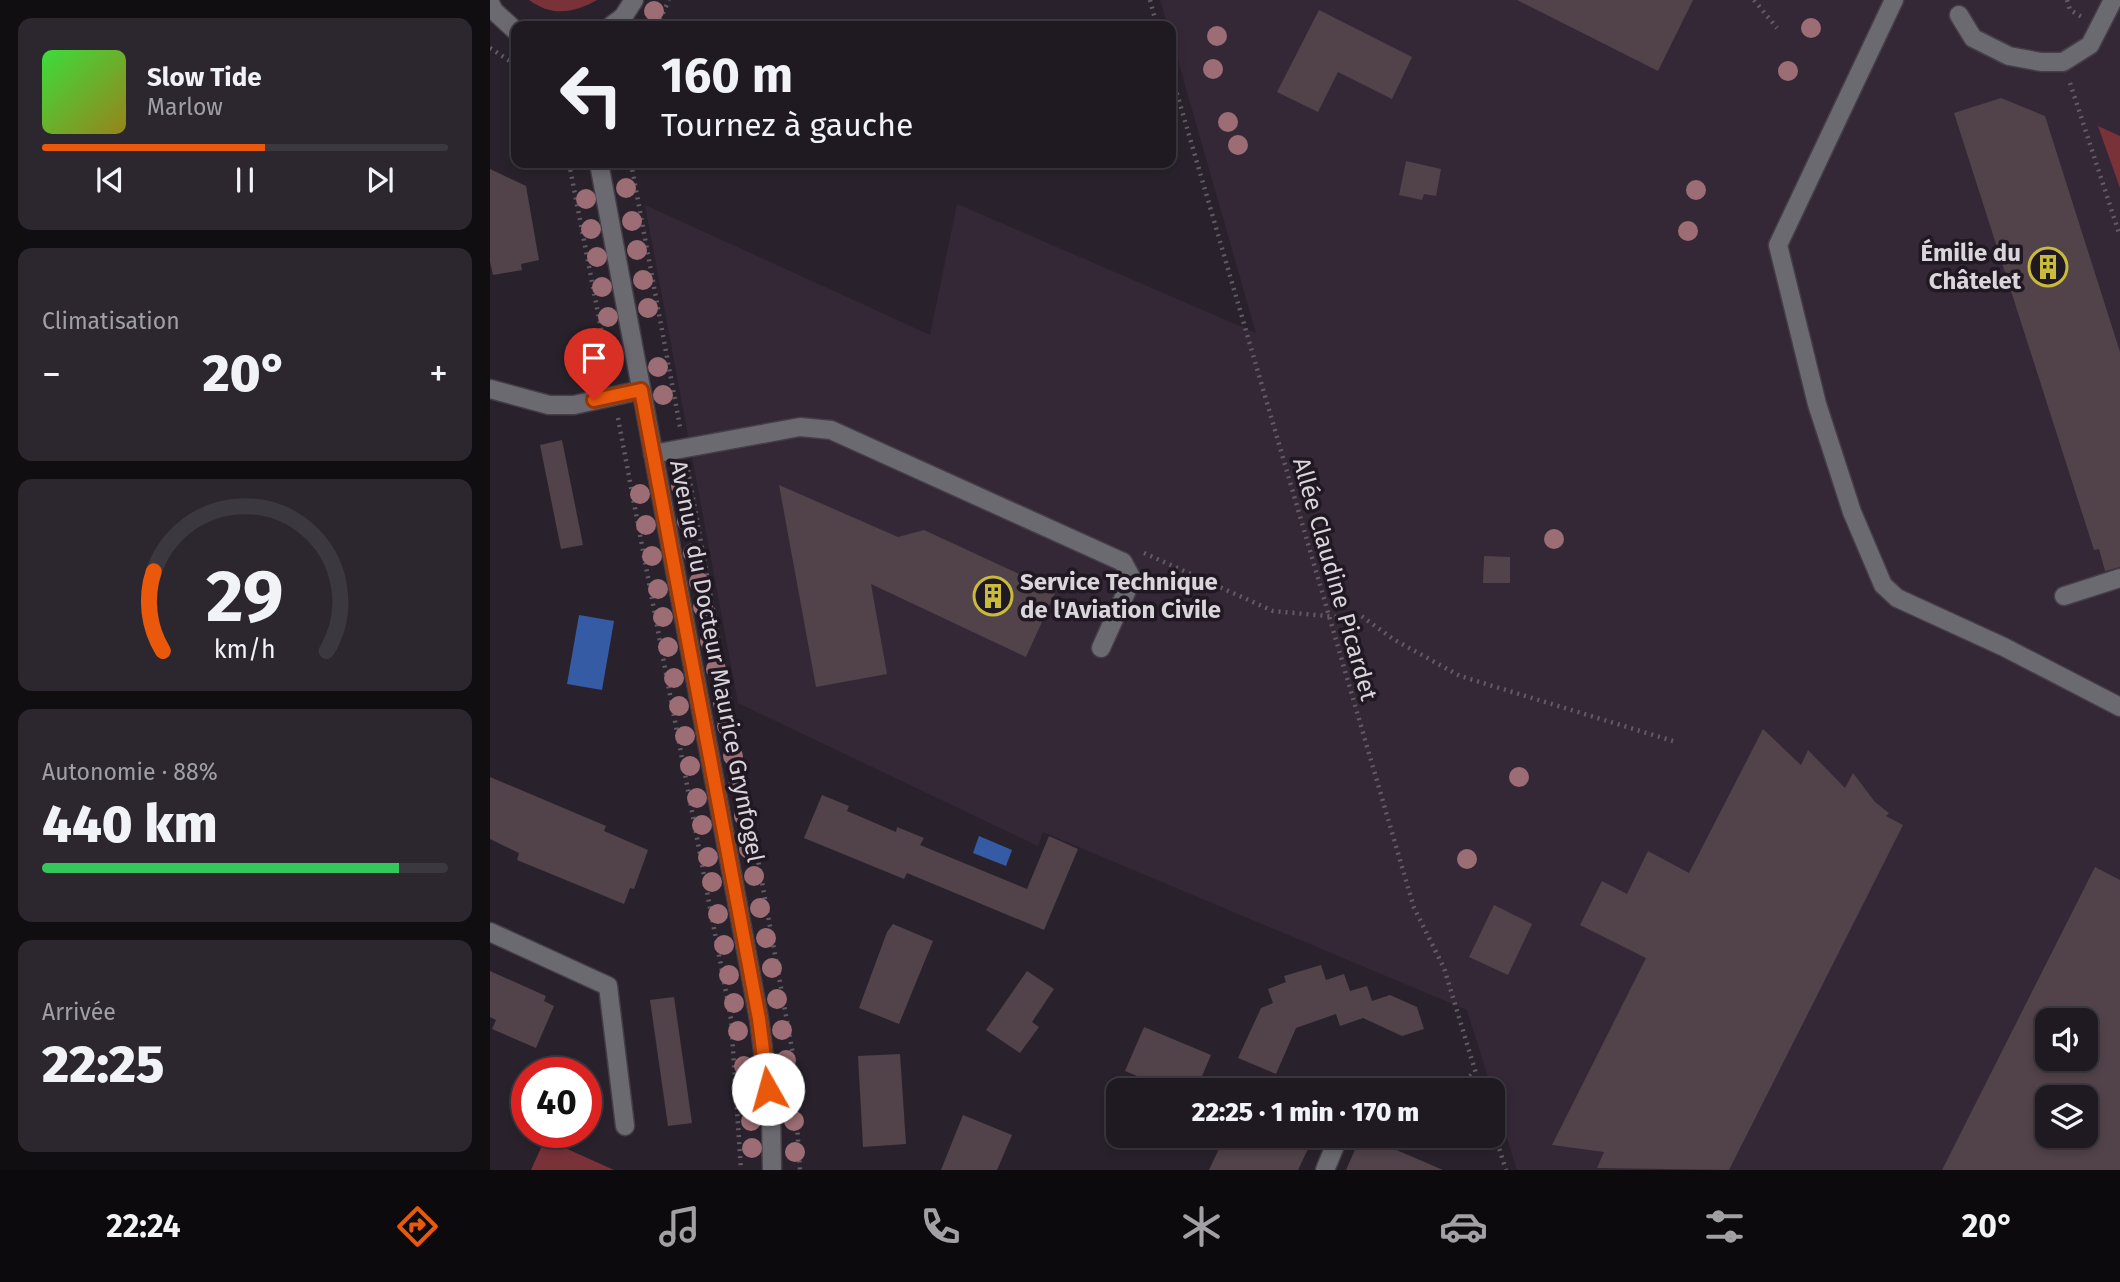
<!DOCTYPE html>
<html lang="fr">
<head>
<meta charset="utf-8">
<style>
  body { margin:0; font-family:"Fira Sans",sans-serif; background:#2c272e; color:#f1f3f6; height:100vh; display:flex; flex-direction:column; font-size:26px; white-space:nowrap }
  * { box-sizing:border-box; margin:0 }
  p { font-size:23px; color:#a1a1a5 }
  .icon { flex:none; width:38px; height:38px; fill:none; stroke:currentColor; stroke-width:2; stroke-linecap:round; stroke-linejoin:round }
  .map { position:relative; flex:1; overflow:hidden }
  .details { display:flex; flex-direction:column; gap:18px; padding:18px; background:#110e12; width:490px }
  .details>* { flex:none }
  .banner { position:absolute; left:21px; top:21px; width:665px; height:147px; border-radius:14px; box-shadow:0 4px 10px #0003,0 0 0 2px #3c383f; background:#1f1a21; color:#f1f3f6; overflow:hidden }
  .tools { position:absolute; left:1545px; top:1008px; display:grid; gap:14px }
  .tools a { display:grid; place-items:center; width:63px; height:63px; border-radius:14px; background:#1f1a21; box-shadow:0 4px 10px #0003,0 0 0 2px #3c383f; font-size:35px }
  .speed { position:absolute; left:21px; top:1057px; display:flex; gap:14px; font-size:35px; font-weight:700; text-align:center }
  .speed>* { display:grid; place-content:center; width:91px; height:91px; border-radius:50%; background:#1f1a21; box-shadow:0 4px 10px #0003,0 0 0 2px #3c383f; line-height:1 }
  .speed .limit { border:10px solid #d22; background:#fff; color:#111 }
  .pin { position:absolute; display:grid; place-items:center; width:60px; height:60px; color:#fff; margin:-72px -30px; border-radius:50% 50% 50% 0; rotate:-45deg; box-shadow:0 0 7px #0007 }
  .pin .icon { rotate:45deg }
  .me { position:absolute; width:77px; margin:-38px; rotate:353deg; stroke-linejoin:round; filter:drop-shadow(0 0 5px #0008) }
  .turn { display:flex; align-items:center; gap:24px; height:147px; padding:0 35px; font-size:32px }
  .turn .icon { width:91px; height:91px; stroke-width:2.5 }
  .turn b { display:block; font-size:49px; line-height:60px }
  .big { font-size:52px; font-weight:800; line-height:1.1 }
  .details .widget { flex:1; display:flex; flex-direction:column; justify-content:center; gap:10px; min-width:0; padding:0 24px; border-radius:14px; background:#2c272e }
  .details .dial { align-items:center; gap:0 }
  .dial svg { height:182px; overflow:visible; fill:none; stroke:#3c383f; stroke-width:7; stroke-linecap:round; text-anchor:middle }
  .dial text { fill:#f1f3f6; stroke:none }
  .song { display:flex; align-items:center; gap:21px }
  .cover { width:84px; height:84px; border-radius:10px; background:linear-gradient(135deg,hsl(120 70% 55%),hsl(50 70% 35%)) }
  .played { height:7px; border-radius:4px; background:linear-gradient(90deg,#ea580c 55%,#3c383f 55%) }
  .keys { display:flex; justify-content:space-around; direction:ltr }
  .heat { display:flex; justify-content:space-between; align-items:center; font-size:38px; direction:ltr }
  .charge { height:10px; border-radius:5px; background:linear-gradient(90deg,#34c759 88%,#3c383f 0) }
  .trip { position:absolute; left:616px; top:1078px; width:399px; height:70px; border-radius:14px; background:#1f1a21; box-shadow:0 4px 10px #0003,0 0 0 2px #3c383f; font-weight:800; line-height:70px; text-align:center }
  .tab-bar { display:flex; height:112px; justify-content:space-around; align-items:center; background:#0c0a0d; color:#a1a1a5 }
  .tab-bar .icon { width:49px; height:49px }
  .tab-bar .on { color:#ea580c }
  .tab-bar b { font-size:32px; color:#f1f3f6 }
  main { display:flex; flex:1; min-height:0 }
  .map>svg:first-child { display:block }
  .built { fill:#342837; fill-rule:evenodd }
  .green { fill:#7a3239 }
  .water { fill:#345ba4 }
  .building { fill:#514349; fill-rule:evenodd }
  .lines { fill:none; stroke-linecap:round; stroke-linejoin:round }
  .minor-casing { stroke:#453e48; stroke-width:21 }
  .path { stroke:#625b64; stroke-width:4.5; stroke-dasharray:2 5; stroke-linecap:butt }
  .minor { stroke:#6b6a70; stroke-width:18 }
  .tree { fill:#9c6d74 }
  .route-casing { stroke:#983908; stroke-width:18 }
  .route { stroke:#ea580c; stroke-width:12 }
  .labels { text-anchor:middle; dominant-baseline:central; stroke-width:7; stroke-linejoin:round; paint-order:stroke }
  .poi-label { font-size:24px; font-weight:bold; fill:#dad4db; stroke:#201822; text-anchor:end }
  .street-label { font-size:24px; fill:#dad4db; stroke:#201822 }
</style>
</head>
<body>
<main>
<section class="details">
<div class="widget">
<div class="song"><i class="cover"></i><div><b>Slow Tide</b><p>Marlow</p></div></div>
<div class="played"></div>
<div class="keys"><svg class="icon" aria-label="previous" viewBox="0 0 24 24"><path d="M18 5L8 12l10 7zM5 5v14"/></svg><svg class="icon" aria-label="pause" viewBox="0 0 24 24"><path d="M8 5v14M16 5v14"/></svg><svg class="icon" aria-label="next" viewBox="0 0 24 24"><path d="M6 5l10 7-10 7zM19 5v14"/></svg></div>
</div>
<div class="widget"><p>Climatisation</p>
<div class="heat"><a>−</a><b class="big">20°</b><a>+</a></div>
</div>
<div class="widget dial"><svg viewBox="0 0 100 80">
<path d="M14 69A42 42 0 1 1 86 69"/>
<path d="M14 69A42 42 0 0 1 10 34" stroke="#ea580c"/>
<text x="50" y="56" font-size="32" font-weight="700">29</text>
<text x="50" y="72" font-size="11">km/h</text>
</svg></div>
<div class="widget"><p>Autonomie · 88%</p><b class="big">440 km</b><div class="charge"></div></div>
<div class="widget"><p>Arrivée</p><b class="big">22:25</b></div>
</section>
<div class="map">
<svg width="1630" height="1170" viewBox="0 0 1630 1170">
  <rect width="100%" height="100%" fill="#29222c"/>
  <path class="built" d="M670 0H1630V1170H1027L977 1010 553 832 548 846 248 703 155 205 440 335 467 204 766 333 681 36V26H678ZM1558 1020H1596V1059H1558ZM1558 1097H1596V1136H1558Z"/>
  <path class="green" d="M39 0H107C84 13 62 17 39 0Z
    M1608 126 1630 136V188Z
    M55 1139 124 1170H41Z"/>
  <path class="water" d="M89 615 124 621 112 690 77 684Z
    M489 836 522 850 516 866 483 853Z"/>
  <path class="building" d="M1027 0H1203L1168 71Z
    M829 10 922 57 902 99 848 72 828 112 787 92Z
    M1511 98 1555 116 1630 352V567L1615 571 1609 549 1604 550 1464 113Z
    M916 161 951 169 946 196 934 194 932 200 909 195Z
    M0 169 36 186 49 260 31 264 32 270 3 275 0 262Z
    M72 440 93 545 71 549 50 445Z
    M289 485 408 537 434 530 566 591 536 657 381 584 397 674 326 687Z
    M994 556 1020 557V583H993Z
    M1273 729 1311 765 1318 750 1355 788 1363 773 1385 802 1399 813 1396 816 1413 825 1239 1170 1107 1168 1114 1152 1062 1145 1156 958 1090 925 1112 881 1137 894 1158 851 1199 873Z
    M0 777 116 826 114 831 158 850 144 889 140 888 134 904 27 860 29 853 0 839Z
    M332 795 359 806 357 811 406 832 407 827 434 838 430 845 537 889 559 836 588 849 554 930 417 873 414 879 314 838Z
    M1605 867 1630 880V1170H1452ZM1558 1020H1596V1059H1558ZM1558 1097H1596V1136H1558Z
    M1004 905 1042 924 1018 975 979 957Z
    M403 924 443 941 409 1024 369 1008 397 932Z
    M831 965 836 980 854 974 860 991 877 986 882 1001 900 995 927 1007 934 1029 912 1036 873 1018 850 1026 846 1014 806 1028 786 1074 748 1058 771 1008 783 1003 778 989 796 982 794 976Z
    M0 971 56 996 54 1001 64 1006 46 1048 2 1029 6 1020 0 1017Z
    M537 971 564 989 542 1022 549 1027 530 1053 496 1030Z
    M184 997 202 1123 178 1126 160 1000Z
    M654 1027 721 1055 706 1090H680L635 1071Z
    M410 1054 416 1144 373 1147 368 1056Z
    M473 1115 522 1135 507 1170H451Z
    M735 1136H824L808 1170H719Z
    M871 1136H874L953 1170H856Z"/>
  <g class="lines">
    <defs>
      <path id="minor" d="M1404 0 1288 245 1327 404 1362 512 1393 585 1407 598 1514 647 1630 707
        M0 3 4 11 26 31
        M1469 15 1483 38 1519 56 1551 62H1573L1600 45 1623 0
        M121 26 133 17 144 0
        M109 163 269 1019 281 1112 282 1170
        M0 389 59 405H84L151 390
        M163 454 310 427 341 430 633 562 642 579 611 648
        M1574 596 1630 578
        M0 932 118 986 135 1126
        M835 1170 849 1136"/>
    </defs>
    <use href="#minor" class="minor-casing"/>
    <path class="path" d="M660 0 667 26
      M1264 0 1287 28
      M1577 0 1580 10 1592 17
      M167 26 179 0
      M0 48 26 65
      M681 73 924 908 954 968 991 1090
      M1580 83 1630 236
      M79 163 120 375
      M141 163 190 427
      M128 418 241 1019 251 1170
      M198 470 302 1049 310 1170
      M654 553 783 611 848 617 870 615 903 639 970 676 1183 741
      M964 1090 985 1072
      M1003 1129 1016 1170"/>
    <use href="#minor" class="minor"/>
  </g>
  <g class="tree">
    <circle cx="164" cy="11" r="10"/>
    <circle cx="1321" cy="28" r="10"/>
    <circle cx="727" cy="36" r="10"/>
    <circle cx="723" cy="69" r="10"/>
    <circle cx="1298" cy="71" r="10"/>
    <circle cx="738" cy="122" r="10"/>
    <circle cx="748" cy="145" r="10"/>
    <circle cx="136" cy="188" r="10"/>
    <circle cx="1206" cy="190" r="10"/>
    <circle cx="96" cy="199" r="10"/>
    <circle cx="142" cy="221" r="10"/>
    <circle cx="101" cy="229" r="10"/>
    <circle cx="1198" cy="231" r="10"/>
    <circle cx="147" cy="250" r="10"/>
    <circle cx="107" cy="257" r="10"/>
    <circle cx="153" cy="280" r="10"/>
    <circle cx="112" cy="287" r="10"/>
    <circle cx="158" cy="308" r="10"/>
    <circle cx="118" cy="317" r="10"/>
    <circle cx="168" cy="367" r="10"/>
    <circle cx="173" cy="395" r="10"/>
    <circle cx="191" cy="486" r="10"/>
    <circle cx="150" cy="494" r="10"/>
    <circle cx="197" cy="521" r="10"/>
    <circle cx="156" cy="525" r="10"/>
    <circle cx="1064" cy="539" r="10"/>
    <circle cx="203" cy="553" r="10"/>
    <circle cx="162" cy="556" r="10"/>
    <circle cx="209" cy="582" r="10"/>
    <circle cx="168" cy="589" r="10"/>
    <circle cx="213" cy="607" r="10"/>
    <circle cx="173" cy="617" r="10"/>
    <circle cx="220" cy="641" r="10"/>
    <circle cx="178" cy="647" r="10"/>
    <circle cx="226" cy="669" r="10"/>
    <circle cx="184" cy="678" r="10"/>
    <circle cx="233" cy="703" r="10"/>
    <circle cx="189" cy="706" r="10"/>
    <circle cx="237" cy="726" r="10"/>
    <circle cx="195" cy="736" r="10"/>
    <circle cx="243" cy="756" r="10"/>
    <circle cx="200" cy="766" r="10"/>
    <circle cx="1029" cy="777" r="10"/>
    <circle cx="248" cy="786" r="10"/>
    <circle cx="207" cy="798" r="10"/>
    <circle cx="254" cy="816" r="10"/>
    <circle cx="212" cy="825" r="10"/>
    <circle cx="259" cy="849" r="10"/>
    <circle cx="218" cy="857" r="10"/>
    <circle cx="977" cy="859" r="10"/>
    <circle cx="264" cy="876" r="10"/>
    <circle cx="222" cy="882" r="10"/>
    <circle cx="270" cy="908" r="10"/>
    <circle cx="228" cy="914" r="10"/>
    <circle cx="276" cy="938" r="10"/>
    <circle cx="234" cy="945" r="10"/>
    <circle cx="282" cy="968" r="10"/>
    <circle cx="239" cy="975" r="10"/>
    <circle cx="287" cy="999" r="10"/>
    <circle cx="244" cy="1003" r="10"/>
    <circle cx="292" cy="1030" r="10"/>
    <circle cx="248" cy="1031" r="10"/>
    <circle cx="296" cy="1060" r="10"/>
    <circle cx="254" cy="1066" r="10"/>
    <circle cx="301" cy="1090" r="10"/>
    <circle cx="259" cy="1095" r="10"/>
    <circle cx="261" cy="1121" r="10"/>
    <circle cx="304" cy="1121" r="10"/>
    <circle cx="262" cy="1148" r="10"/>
    <circle cx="305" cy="1152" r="10"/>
  </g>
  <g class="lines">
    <defs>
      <path id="route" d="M104 400 151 390 269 1019 278 1089"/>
    </defs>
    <use href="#route" class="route-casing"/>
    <use href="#route" class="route"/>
  </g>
  <defs>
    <symbol id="building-ring" viewBox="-11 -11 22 22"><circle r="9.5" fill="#201822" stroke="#c9bb3a" stroke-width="1.5"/><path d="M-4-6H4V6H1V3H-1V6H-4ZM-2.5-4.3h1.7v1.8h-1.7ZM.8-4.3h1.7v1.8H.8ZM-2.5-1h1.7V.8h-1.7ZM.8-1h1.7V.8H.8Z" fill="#c9bb3a"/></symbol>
  </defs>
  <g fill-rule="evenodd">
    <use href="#building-ring" x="1536" y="245" width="44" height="44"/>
    <use href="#building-ring" x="481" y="574" width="44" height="44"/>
  </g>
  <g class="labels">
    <g class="poi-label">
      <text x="1531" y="253">Émilie du<tspan x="1531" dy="28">Châtelet</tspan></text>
      <text x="530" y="582" text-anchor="start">Service Technique<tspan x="530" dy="28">de l'Aviation Civile</tspan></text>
    </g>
    <g class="street-label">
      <text transform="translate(845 579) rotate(74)">Allée Claudine Picardet</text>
      <text transform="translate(227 661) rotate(79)">Avenue du Docteur Maurice Grynfogel</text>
    </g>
  </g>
</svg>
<div class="tools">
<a><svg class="icon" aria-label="sound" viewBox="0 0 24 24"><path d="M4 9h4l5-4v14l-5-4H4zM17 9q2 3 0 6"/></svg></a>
<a><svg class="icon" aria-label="layers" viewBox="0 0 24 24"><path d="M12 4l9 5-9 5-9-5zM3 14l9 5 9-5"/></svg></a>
</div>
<div class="speed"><div class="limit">40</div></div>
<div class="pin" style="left:104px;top:400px;background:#d93025"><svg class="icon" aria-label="arrive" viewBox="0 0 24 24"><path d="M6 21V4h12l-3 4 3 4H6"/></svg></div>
<svg class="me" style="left:278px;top:1089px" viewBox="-20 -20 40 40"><circle r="19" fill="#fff"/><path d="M0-13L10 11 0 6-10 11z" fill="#ea580c"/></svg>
<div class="trip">22:25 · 1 min · 170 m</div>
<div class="banner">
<div class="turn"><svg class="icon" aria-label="left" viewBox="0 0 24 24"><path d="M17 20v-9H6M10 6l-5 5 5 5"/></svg><div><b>160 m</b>Tournez à gauche</div></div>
</div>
</div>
</main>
<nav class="tab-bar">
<b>22:24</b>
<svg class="icon on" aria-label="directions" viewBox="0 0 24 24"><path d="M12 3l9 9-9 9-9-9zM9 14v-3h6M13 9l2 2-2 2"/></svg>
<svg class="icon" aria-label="music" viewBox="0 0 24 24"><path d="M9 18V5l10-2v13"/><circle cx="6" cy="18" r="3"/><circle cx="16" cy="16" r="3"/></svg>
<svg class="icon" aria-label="phone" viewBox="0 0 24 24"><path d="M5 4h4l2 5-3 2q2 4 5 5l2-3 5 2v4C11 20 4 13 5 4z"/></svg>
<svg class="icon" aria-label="climate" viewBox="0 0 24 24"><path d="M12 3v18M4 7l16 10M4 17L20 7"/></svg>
<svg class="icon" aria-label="car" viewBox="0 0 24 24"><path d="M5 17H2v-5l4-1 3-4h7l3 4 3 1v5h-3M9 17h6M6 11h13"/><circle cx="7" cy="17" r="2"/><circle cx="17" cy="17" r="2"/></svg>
<svg class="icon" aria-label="filters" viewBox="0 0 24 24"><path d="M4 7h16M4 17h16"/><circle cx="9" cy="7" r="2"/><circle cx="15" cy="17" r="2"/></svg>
<b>20°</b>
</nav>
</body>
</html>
